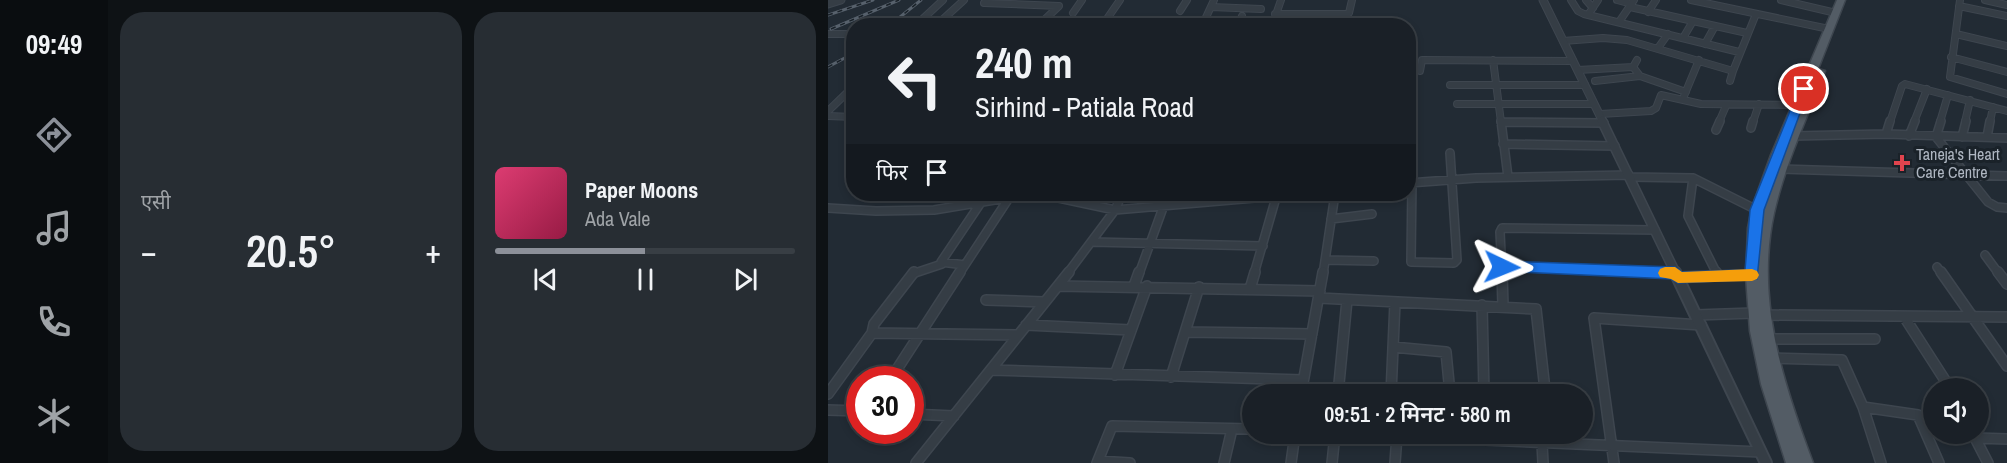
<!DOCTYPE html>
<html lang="hi">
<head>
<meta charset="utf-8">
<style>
  body { margin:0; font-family:"Archivo Narrow","Noto Sans Devanagari",sans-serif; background:#272d33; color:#f1f3f6; height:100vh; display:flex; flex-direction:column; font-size:22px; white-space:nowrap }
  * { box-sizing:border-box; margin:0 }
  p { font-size:20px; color:#9fa3a7 }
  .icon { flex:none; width:33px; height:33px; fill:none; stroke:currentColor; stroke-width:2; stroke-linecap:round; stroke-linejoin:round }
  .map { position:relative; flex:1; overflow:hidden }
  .drawer { display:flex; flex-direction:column; gap:12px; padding:12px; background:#0e1215; width:720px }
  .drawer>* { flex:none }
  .guide { position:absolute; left:18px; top:18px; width:570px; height:183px; border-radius:24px; box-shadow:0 3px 9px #0003,0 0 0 2px #383e44; background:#1a2027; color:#f1f3f6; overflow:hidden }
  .tools { position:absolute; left:1095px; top:378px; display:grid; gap:12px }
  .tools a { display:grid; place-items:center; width:66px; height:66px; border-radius:50%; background:#1a2027; box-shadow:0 3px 9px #0003,0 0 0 2px #383e44; font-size:30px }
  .speed { position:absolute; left:18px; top:366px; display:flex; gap:12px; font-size:30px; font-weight:700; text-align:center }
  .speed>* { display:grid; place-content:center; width:78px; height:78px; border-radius:50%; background:#1a2027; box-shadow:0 3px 9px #0003,0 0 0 2px #383e44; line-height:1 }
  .speed .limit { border:9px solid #d22; background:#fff; color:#111 }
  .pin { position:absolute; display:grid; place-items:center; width:51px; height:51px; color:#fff; margin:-26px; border:3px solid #fff; border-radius:50%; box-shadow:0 2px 6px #0007 }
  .me { position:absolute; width:66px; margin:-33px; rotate:92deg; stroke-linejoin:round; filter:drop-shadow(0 0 4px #0008) }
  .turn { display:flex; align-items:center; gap:21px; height:126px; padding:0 30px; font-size:27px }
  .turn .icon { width:78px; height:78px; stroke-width:2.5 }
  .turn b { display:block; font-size:42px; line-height:51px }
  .then { display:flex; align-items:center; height:57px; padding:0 30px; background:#0003; gap:12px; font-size:22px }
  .big { font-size:45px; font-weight:600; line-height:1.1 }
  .drawer .card { flex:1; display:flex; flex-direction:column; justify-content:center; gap:9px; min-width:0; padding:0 21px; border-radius:24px; background:#272d33 }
  .song { display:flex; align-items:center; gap:18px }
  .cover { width:72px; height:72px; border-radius:9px; background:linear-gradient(135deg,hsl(340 70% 55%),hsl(340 70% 35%)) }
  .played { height:6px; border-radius:3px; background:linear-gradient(90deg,#8c9099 50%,#383e44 50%) }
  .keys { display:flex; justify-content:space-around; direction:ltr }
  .heat { display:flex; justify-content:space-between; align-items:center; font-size:33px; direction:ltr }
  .drawer .tiles { flex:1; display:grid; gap:12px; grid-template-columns:repeat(2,1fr) }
  .trip { position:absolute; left:414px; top:384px; width:351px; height:60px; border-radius:30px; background:#1a2027; box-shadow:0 3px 9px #0003,0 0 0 2px #383e44; font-weight:600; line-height:60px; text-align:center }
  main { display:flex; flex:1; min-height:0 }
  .tabs { display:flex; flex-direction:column; width:108px; justify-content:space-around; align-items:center; background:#0a0d10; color:#9fa3a7 }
  .tabs .icon { width:42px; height:42px }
  .tabs .current { color:#8c9099 }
  .tabs b { font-size:27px; color:#f1f3f6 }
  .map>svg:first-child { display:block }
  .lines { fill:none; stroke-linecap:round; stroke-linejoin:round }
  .minor-far2-casing { stroke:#3e464f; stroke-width:8 }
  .minor-far1-casing { stroke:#3e464f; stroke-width:10 }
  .minor-casing { stroke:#3e464f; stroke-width:12 }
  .tertiary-far2-casing { stroke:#3e464f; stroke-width:9 }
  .tertiary-far1-casing { stroke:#3e464f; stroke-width:11 }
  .tertiary-casing { stroke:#3e464f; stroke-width:14 }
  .primary-casing { stroke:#3e464f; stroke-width:3 }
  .minor-far2 { stroke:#353d45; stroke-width:6 }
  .minor-far1 { stroke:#353d45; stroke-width:7 }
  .minor { stroke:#353d45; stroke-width:9 }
  .tertiary-far2 { stroke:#353d45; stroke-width:7 }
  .tertiary-far1 { stroke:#353d45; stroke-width:8 }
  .tertiary { stroke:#353d45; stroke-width:10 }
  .primary { fill:#535c65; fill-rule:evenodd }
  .rail-casing { stroke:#57616c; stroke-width:3 }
  .rail { stroke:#1a2229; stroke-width:1.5; stroke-dasharray:5; stroke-linecap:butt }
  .route { fill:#1a73e8; stroke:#114b97; stroke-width:1.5 }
  .slow { fill:#f59e0b }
  .health-dot { fill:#e0444e; stroke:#1a2229; stroke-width:2 }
  .labels { text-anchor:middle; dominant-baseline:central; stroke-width:6; stroke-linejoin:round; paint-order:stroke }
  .poi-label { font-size:16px; fill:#afb7c2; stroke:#1a2229; text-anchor:start }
</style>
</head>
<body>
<main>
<nav class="tabs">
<b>09:49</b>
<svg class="icon current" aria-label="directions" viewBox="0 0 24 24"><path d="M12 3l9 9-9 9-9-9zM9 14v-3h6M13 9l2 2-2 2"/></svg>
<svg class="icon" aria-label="music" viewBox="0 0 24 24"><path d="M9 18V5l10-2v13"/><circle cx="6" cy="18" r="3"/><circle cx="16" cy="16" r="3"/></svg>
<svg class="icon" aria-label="phone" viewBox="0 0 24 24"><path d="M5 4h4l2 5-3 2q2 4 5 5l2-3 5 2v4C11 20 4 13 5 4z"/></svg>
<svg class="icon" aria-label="climate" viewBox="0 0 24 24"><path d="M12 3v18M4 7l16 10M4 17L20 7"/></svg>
</nav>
<section class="drawer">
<div class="tiles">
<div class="card"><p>एसी</p>
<div class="heat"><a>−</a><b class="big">20.5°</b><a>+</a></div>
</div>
<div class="card">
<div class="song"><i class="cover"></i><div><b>Paper Moons</b><p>Ada Vale</p></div></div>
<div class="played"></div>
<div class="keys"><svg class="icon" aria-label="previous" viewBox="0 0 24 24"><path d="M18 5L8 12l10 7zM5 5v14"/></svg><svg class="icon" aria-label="pause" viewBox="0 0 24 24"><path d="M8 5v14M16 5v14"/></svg><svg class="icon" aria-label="next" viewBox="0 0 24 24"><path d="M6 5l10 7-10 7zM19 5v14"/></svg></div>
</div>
</div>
</section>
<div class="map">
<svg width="1179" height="463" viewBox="0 0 1179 463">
  <rect width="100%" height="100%" fill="#222b34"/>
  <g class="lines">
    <defs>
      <path id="minor-far2" d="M743 0 750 11 756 14 911 52
        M758 0 765 8
        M789 0 804 4
        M863 0 1001 29
        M953 0 1008 13
        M1132 0 1122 77 1179 94
        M1157 0 1179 5
        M156 3 231 6 213 23
        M1131 6 1179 16
        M383 7 433 9
        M802 7 919 33
        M352 11 359 0
        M820 12 828 0
        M245 13 254 0
        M447 14H518L521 13 524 0
        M760 15 770 0
        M92 21 284 26
        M113 21 136 0
        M791 22 806 0
        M87 26 115 0
        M274 26 292 0
        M374 26 386 0
        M410 26 414 16
        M444 26 453 0
        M465 26 468 15
        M0 34H26
        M1128 34 1179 46
        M855 38 865 21
        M735 41 775 38 799 40 905 71 902 81
        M877 44 887 26
        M830 48 840 34
        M1123 57 1179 72
        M665 60 673 122
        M809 60 805 67 812 76 858 92
        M750 70 805 67
        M592 71 594 60 745 61
        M905 71 928 14
        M767 81 812 76
        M622 85H757
        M856 96 871 60
        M629 104H766
        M0 111 26 86
        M772 114 823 111 828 108 833 95 873 104 969 105
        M0 116 26 117
        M673 122H679
        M891 122 898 106
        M925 122 931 104
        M1062 122 1074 86 1077 84 1179 111
        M1086 122 1099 89
        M1112 122 1120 95
        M1137 122 1142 100
        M1162 122 1165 107"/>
      <path id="minor-far1" d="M673 121 680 177
        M1113 121 1108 137 1160 202 1169 207 1179 208
        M673 122 776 123
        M923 128 925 121
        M888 130 892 121
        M1058 134 1062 121
        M965 136 1058 134 1179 138
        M1081 136 1087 121
        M1134 137 1138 121
        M1159 137 1162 121
        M675 144 787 146
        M953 169 1179 176
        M802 177 865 178 931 211
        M865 178 860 216 889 274
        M584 182 583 262 626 263 629 260 622 153
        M581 183 648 178 801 175
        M212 194 287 210 473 194
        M146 205 154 194
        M0 208 48 211 106 210 203 194
        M503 219 544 214
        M265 242 435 246
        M1157 255 1171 274
        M497 260 546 261
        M137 265 113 262 152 204
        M674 267 847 273
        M1109 267 1114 274
        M84 274 114 264
        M131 274 181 198
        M239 274 287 210 294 194
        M311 274 336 205
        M426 274 449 194
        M495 274 507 194
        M674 274 672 232 674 228 827 230"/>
      <path id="minor" d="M674 272 675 306
        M828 272 847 273
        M888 272 890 276
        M1113 272 1179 366
        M1170 272 1179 284
        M850 277 924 275
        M230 286 492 291
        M306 286 311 272
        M422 289 427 272
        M491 298 708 309 717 390 715 393 622 390
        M158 300 216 302
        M654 305 656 392
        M868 315 926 313
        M935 315 1179 317
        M1077 318 1122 388
        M198 325 303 330
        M357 332 484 334
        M44 333 190 335
        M940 339H1047
        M565 347 618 352 622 393
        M944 358 1014 360 1035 407 1053 463
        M163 370 475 380
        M287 375 319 286
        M343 377 371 287
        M62 380 132 272
        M0 394 44 333 46 324 86 272
        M473 394 495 272
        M510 394 519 300
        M563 394 567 302
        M1035 407 1090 415 1111 463
        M0 410 32 411
        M82 414 126 416
        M518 434 933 452
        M1145 434 1160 463
        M1148 438 1179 439
        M714 443 715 463
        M270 461 302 463
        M88 463 241 272
        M269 463 284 426 424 429
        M396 463 404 429
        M463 463 467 434
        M504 463 507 434
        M567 463 569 435
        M786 463 766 318 873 325"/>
      <path id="tertiary-far2" d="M715 0 775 122
        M0 4 13 0"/>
      <path id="tertiary-far1" d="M774 121 848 274"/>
      <path id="tertiary" d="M847 272 938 463"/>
      <path id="primary" d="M1009 0H1017L990 69 997 71C979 118 957 164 946 213 927 299 955 383 985 463H958L933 384 922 331 918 277 920 228 924 208 943 155Z"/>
    </defs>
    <use href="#minor-far2" class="minor-far2-casing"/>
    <use href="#minor-far1" class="minor-far1-casing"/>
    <use href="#minor" class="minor-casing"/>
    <use href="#tertiary-far2" class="tertiary-far2-casing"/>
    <use href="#tertiary-far1" class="tertiary-far1-casing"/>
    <use href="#tertiary" class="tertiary-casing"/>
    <use href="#primary" class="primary-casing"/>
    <use href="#minor-far2" class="minor-far2"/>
    <use href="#minor-far1" class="minor-far1"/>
    <use href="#minor" class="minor"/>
    <use href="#tertiary-far2" class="tertiary-far2"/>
    <use href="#tertiary-far1" class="tertiary-far1"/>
    <use href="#tertiary" class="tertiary"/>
    <use href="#primary" class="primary"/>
    <defs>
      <path id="rail" d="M0 15 45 0
        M61 26 93 0
        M3 29 71 0
        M0 67 26 53"/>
    </defs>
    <use href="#rail" class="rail-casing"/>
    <use href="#rail" class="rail"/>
  </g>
  <path class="route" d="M972 86H980L981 89 936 210 929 279 850 283 843 279 668 271 666 267 668 263 674 261 847 267 854 272 917 270 922 210Z"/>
  <path class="slow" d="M837 267H847L854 272 924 269 929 271 931 275 929 279 924 281 850 283 843 279 832 277 830 273 832 269Z"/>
  <path class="health-dot" d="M1071 154h6v6h6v6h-6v6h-6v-6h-6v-6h6z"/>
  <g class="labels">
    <g class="poi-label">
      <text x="1088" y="154">Taneja's Heart<tspan x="1088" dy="18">Care Centre</tspan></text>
    </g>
  </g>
</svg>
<div class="tools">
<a><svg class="icon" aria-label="sound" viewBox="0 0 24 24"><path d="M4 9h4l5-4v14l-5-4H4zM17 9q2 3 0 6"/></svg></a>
</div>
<div class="speed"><div class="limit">30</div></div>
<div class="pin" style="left:976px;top:89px;background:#d93025"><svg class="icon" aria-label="arrive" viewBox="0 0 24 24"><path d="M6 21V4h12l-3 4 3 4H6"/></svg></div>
<svg class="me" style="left:674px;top:267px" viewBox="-20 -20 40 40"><path d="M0-17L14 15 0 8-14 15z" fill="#1a73e8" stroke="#fff" stroke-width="4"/></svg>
<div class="trip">09:51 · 2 मिनट · 580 m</div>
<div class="guide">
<div class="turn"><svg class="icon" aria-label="left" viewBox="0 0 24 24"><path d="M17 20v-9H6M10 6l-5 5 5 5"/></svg><div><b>240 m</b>Sirhind - Patiala Road</div></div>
<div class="then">फिर<svg class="icon" aria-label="arrive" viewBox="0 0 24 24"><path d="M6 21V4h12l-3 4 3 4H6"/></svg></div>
</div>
</div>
</main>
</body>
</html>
